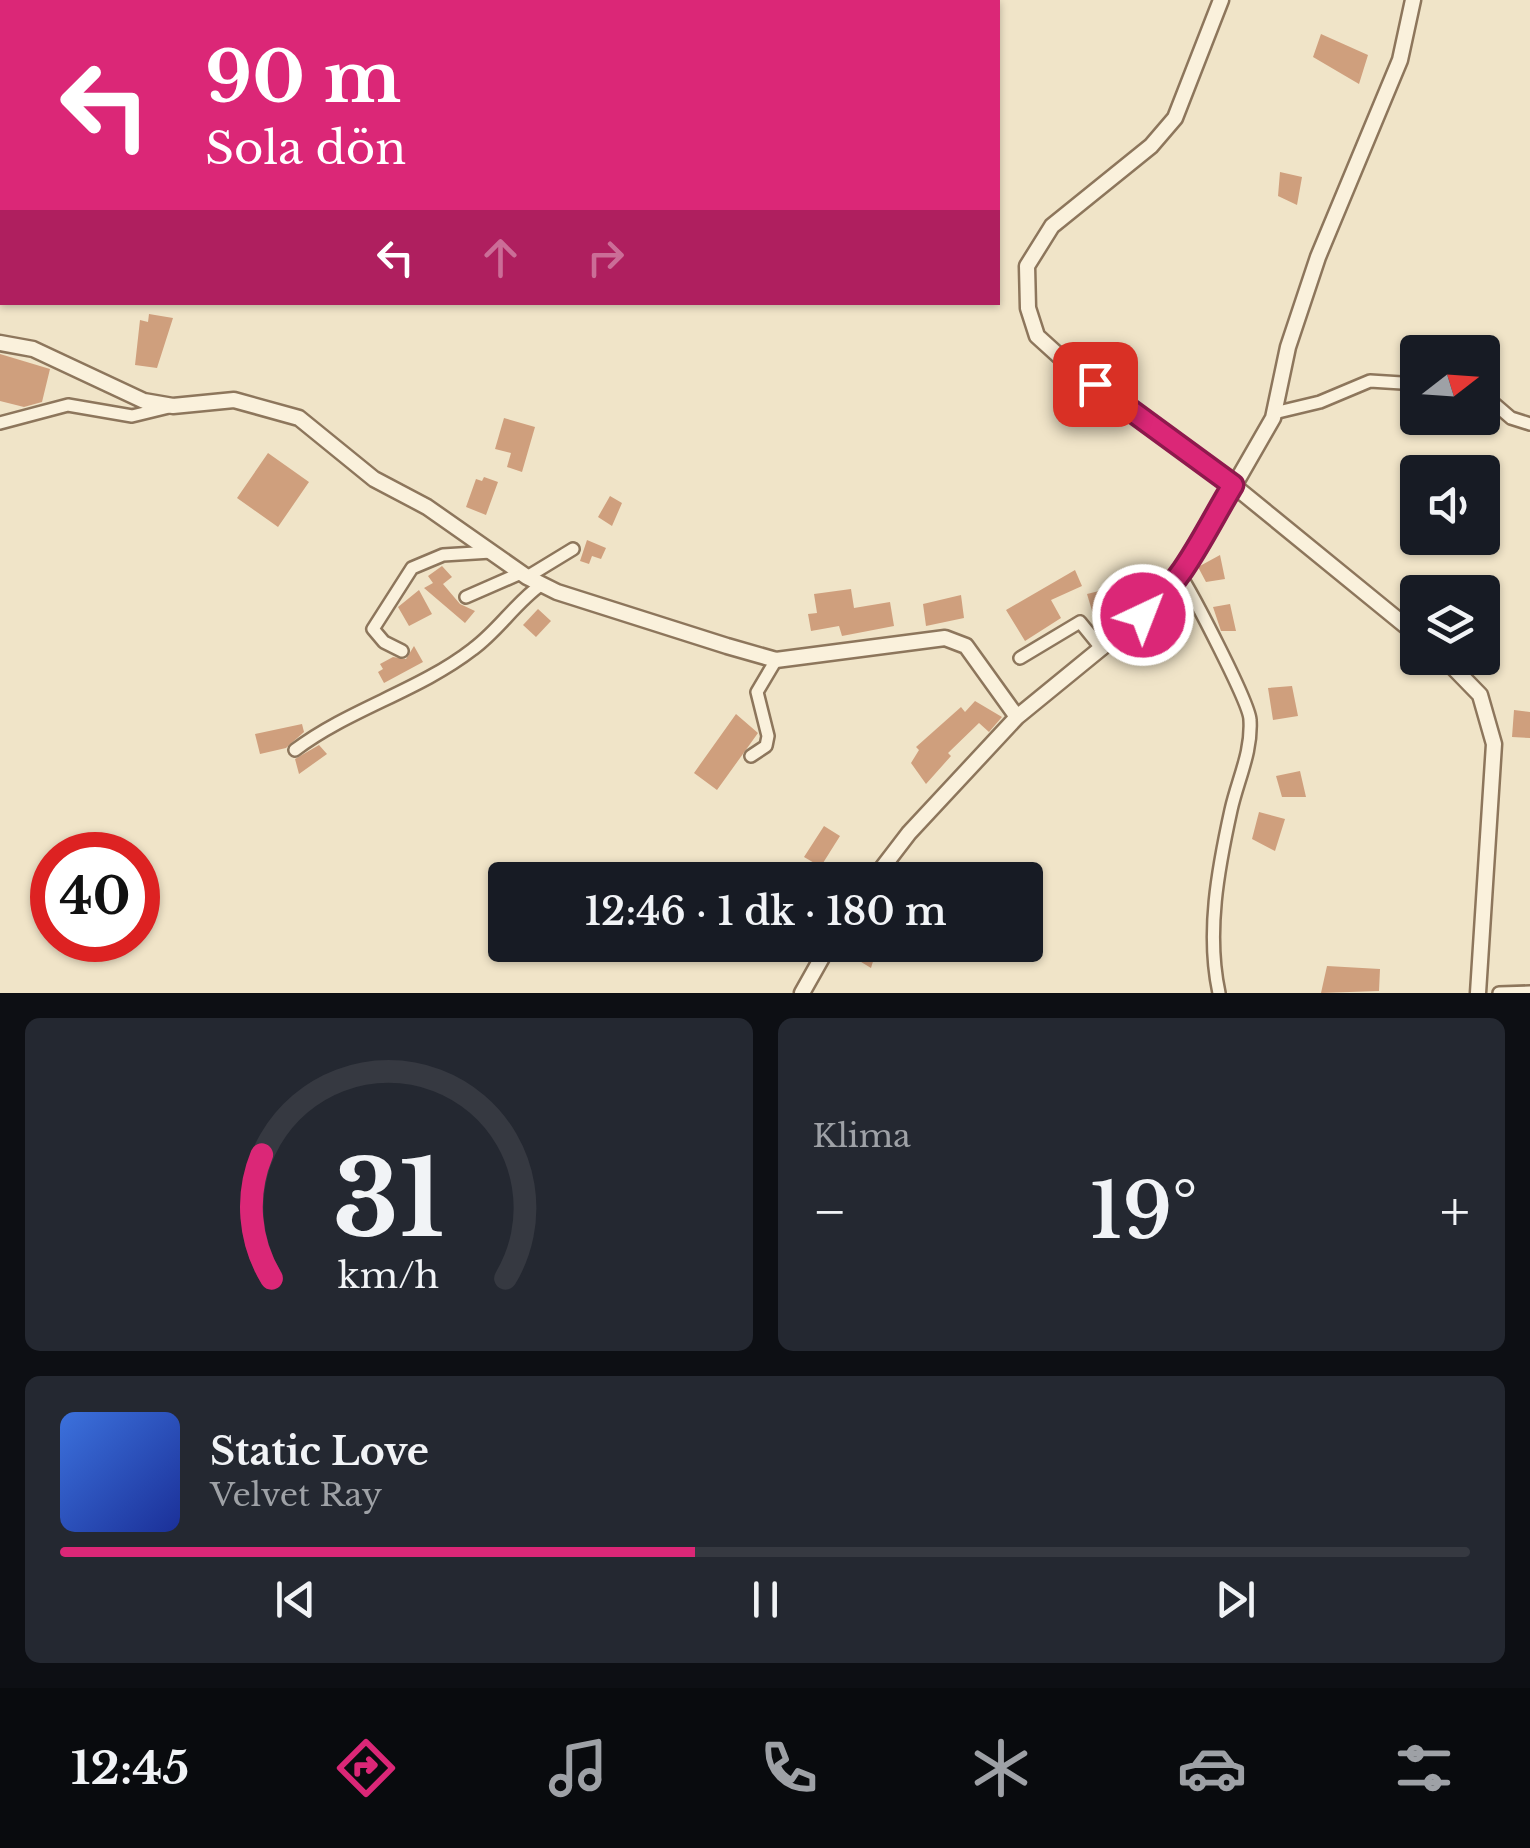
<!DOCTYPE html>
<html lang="tr">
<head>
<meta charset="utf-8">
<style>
  body { margin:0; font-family:"Libre Baskerville",serif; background:#242831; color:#f1f3f6; height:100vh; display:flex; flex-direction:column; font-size:38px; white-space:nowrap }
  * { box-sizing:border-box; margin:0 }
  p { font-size:32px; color:#9ea1a6 }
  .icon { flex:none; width:55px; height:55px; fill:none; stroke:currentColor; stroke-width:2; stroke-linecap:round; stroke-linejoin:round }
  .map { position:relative; height:993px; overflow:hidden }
  .drawer { display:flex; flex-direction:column; gap:25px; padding:25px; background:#0d0f14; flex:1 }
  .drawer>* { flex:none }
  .hud { position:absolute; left:0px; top:0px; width:1000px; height:305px; box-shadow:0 2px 8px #0004; background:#db2777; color:#fff; overflow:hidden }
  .needle { width:65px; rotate:73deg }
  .buttons { position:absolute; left:1400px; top:335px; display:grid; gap:20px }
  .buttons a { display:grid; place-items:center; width:100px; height:100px; border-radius:10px; background:#171b24; box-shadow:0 2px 8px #0004; font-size:50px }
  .speed { position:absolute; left:30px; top:832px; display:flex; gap:20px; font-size:50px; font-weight:700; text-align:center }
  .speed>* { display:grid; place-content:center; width:130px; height:130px; border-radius:50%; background:#171b24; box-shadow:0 2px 8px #0004; line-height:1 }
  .speed .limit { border:15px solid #d22; background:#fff; color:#111 }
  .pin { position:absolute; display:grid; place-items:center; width:85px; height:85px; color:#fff; margin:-42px; border-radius:20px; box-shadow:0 5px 15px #0006 }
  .me { position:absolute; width:110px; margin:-55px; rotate:43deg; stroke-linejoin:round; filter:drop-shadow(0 0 8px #0008) }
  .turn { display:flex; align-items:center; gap:35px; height:210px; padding:0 40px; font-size:45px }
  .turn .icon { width:130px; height:130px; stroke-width:2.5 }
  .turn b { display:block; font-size:70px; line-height:85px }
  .lanes { display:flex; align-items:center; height:95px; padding:0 40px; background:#0003; justify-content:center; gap:50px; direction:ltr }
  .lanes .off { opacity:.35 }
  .big { font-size:75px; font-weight:600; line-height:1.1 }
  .drawer .widget { flex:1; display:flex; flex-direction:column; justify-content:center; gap:15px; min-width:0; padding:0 35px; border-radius:15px; background:#242831 }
  .drawer .dial { align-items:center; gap:0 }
  .dial svg { height:260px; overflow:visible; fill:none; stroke:#363941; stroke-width:7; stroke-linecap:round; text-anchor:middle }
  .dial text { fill:#f1f3f6; stroke:none }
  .song { display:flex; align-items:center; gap:30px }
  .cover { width:120px; height:120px; border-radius:15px; background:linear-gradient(135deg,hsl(220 70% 55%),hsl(230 70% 35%)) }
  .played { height:10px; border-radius:5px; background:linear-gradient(90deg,#db2777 45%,#363941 45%) }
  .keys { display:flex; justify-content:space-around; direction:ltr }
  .heat { display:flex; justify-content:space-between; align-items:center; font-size:55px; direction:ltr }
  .drawer .tiles { flex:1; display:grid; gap:25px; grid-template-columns:1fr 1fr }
  .widget:last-child { grid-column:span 2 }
  .trip { position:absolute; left:488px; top:862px; width:555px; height:100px; border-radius:10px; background:#171b24; box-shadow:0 2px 8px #0004; font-weight:600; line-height:100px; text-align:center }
  .tab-bar { display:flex; height:160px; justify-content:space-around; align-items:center; background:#090b0e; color:#9ea1a6 }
  .tab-bar .icon { width:70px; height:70px }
  .tab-bar .selected { color:#db2777 }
  .tab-bar b { font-size:45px; color:#f1f3f6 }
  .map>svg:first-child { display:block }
  .building { fill:#cf9f7d }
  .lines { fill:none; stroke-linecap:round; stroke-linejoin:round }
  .minor-casing { stroke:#8d765c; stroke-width:16 }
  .tertiary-casing { stroke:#8d765c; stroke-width:19 }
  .minor { stroke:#faf1dc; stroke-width:11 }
  .tertiary { stroke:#faf1dc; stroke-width:14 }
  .route-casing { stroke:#8e194d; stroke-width:25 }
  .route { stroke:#db2777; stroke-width:18 }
</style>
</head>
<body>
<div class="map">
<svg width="1530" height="993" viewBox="0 0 1530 993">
  <rect width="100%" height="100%" fill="#f0e4c8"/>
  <path class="building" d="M1321 34 1368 55 1359 84 1313 57Z
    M1280 172 1302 177 1297 205 1278 196Z
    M149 314 173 318 157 368 135 365 140 320 148 322Z
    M0 354 50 369 42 402 24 407 0 401Z
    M504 418 535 427 522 472 507 467 511 453 495 449Z
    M268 453 309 482 278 527 237 498Z
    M484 477 498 482 486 515 466 507 476 479 482 481Z
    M610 496 622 503 612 526 598 517Z
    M587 540 606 548 601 559 592 556 589 564 580 561Z
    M1220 555 1225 579 1206 582 1198 567Z
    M442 566 452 577 443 584 460 604 475 611 465 623 424 588 433 583 428 576Z
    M1075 570 1082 586 1051 600 1061 618 1025 641 1006 610Z
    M1142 572 1152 592 1137 599 1128 579Z
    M851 589 854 608 890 602 894 626 842 636 839 626 811 631 808 614 817 613 814 594Z
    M419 590 432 614 409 626 398 607Z
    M1103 590 1109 610 1093 614 1087 594Z
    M961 595 964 618 926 626 923 604Z
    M1230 604 1236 631H1221L1213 607Z
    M538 609 551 621 536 637 523 625Z
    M414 646 423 662 384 683 378 672 383 669 380 664 393 657 406 659Z
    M1292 686 1298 716 1273 720 1268 688Z
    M975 701 1002 717 989 732 979 723 948 753 951 756 926 784 911 763 919 750 916 747 961 707 965 712Z
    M1514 710 1530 712V738L1512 737Z
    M736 714 758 733 717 790 694 773Z
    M302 724 304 732 286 748 260 754 255 734Z
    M319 745 327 754 299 774 295 759Z
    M1300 771 1306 797H1282L1276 776Z
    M1259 812 1285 819 1275 851 1252 839Z
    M824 826 840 836 823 863 816 864 804 857Z
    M852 945H878L871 968 848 954Z
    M1327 966 1380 969 1379 991 1321 993Z"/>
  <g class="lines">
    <defs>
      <path id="minor" d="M1482 393 1511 418 1530 424
        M1274 413 1320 402 1370 381 1418 384
        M0 423 68 405 132 416 169 407
        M1180 575C1192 593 1250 704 1250 720 1252 752 1238 779 1231 810 1218 869 1206 933 1219 993
        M527 577 573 549
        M466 597 521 573
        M402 651 384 642 373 629 412 568 443 555 491 552
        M1020 658 1080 622 1102 649
        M295 750C349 709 419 691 473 649 499 630 516 602 542 584
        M751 756 766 746 768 736 757 692 776 660
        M821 872 832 880
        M1499 993 1530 992"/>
      <path id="tertiary" d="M1221 0 1175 118 1151 146 1052 226 1027 266 1028 308 1037 336 1069 365 1233 485 1418 636
        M0 343 33 349 144 401 173 406 234 400 299 418 374 479 427 507 527 577 557 592 727 646 776 660 945 638 966 646 1017 717
        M1444 658 1480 695 1494 744 1478 993
        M873 880 909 833 1017 717 1165 596 1196 552 1273 418 1288 347 1318 257 1400 60 1413 0
        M802 993 829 945"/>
    </defs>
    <use href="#minor" class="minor-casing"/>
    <use href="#tertiary" class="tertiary-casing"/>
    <use href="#minor" class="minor"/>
    <use href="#tertiary" class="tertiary"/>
  </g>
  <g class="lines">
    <defs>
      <path id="route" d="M1095 384 1233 485C1205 531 1185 579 1143 615"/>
    </defs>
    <use href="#route" class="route-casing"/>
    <use href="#route" class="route"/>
  </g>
</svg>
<div class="buttons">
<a><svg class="needle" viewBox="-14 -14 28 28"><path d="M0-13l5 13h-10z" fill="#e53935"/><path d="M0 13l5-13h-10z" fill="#9ea1a6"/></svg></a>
<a><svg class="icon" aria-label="sound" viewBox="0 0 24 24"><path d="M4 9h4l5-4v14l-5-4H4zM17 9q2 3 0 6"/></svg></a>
<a><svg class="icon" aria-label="layers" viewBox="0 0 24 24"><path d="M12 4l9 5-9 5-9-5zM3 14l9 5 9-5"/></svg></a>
</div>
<div class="speed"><div class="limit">40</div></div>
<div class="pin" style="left:1095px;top:384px;background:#d93025"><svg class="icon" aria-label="arrive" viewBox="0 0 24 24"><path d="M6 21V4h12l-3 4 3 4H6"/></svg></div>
<svg class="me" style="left:1143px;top:615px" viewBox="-20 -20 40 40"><circle r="17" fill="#db2777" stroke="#fff" stroke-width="3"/><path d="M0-11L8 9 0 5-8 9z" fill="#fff"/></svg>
<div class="trip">12:46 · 1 dk · 180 m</div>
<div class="hud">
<div class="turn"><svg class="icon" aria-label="left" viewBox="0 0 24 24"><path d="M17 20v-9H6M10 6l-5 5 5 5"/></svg><div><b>90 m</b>Sola dön</div></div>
<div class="lanes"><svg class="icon" aria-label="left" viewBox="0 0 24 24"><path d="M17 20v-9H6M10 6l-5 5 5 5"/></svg><svg class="icon off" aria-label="ahead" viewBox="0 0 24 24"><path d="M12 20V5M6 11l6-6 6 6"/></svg><svg class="icon off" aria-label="right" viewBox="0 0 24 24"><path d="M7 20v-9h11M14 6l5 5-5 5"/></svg></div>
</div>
</div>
<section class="drawer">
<div class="tiles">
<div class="widget dial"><svg viewBox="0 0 100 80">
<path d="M14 69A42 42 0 1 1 86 69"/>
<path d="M14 69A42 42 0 0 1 11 31" stroke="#db2777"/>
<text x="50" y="56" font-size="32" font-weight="700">31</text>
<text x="50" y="72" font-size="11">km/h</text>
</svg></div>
<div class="widget"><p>Klima</p>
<div class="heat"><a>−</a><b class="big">19°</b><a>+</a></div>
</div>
<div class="widget">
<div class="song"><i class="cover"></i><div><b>Static Love</b><p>Velvet Ray</p></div></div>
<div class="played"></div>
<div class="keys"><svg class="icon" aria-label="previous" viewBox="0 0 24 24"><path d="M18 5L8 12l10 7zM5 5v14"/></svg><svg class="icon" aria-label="pause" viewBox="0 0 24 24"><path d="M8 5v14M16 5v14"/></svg><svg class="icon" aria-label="next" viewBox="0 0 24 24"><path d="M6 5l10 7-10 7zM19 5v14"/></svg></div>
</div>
</div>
</section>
<nav class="tab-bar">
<b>12:45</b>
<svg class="icon selected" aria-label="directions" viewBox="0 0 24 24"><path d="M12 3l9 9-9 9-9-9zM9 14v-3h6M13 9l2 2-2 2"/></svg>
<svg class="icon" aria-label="music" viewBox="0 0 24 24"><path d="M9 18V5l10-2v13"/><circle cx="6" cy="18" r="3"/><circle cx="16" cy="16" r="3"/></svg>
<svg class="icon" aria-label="phone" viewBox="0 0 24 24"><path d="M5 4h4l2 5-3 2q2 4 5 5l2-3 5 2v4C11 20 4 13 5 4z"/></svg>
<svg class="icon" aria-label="climate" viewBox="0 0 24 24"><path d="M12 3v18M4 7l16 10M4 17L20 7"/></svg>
<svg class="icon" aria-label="car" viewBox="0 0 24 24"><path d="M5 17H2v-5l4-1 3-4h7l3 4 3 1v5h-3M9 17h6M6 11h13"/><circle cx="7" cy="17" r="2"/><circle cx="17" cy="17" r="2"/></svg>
<svg class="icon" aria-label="filters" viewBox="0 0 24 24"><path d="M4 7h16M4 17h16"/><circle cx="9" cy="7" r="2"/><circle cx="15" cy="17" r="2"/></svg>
</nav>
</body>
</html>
